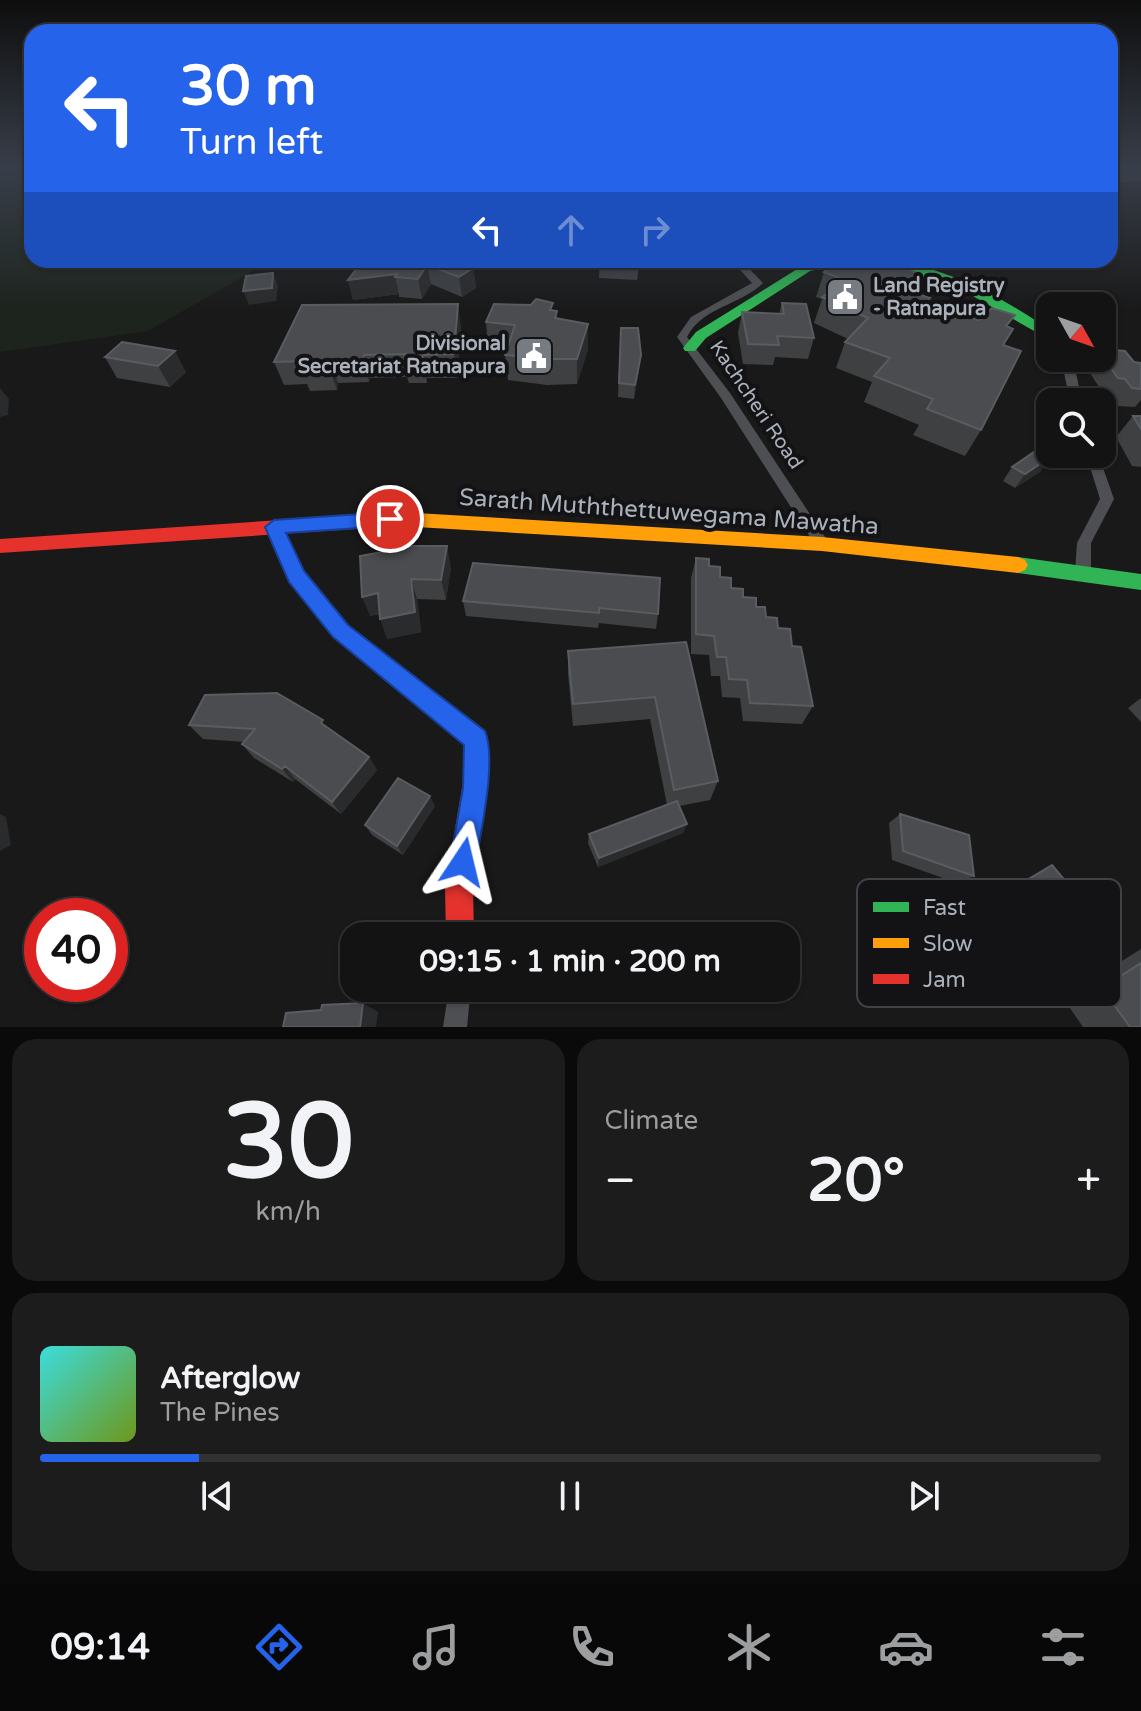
<!DOCTYPE html>
<html lang="en">
<head>
<meta charset="utf-8">
<style>
  body { margin:0; font-family:"Varela Round",sans-serif; background:#1c1c1c; color:#f1f3f6; height:100vh; display:flex; flex-direction:column; font-size:30px; white-space:nowrap }
  * { box-sizing:border-box; margin:0 }
  p { font-size:26px; color:#9d9ea0 }
  .icon { flex:none; width:44px; height:44px; fill:none; stroke:currentColor; stroke-width:2; stroke-linecap:round; stroke-linejoin:round }
  .map { position:relative; height:1027px; overflow:hidden }
  .details { display:flex; flex-direction:column; gap:12px; padding:12px; background:#0a0a0a; flex:1 }
  .details>* { flex:none }
  .guide { position:absolute; left:24px; top:24px; width:1094px; height:244px; border-radius:24px; box-shadow:0 2px 6px #0004,0 0 0 2px #323233; background:#2563eb; color:#fff; overflow:hidden }
  .needle { width:52px; rotate:130deg }
  .buttons { position:absolute; left:1036px; top:292px; display:grid; gap:16px }
  .buttons a { display:grid; place-items:center; width:80px; height:80px; border-radius:16px; background:#131313; box-shadow:0 2px 6px #0004,0 0 0 2px #323233; font-size:40px }
  .speed { position:absolute; left:24px; top:898px; display:flex; gap:16px; font-size:40px; font-weight:700; text-align:center }
  .speed>* { display:grid; place-content:center; width:104px; height:104px; border-radius:50%; background:#131313; box-shadow:0 2px 6px #0004,0 0 0 2px #323233; line-height:1 }
  .speed .limit { border:12px solid #d22; background:#fff; color:#111 }
  .pin { position:absolute; display:grid; place-items:center; width:68px; height:68px; color:#fff; margin:-34px; border:4px solid #fff; border-radius:50%; box-shadow:0 2px 8px #0007 }
  .me { position:absolute; width:88px; margin:-44px; rotate:10deg; stroke-linejoin:round; filter:drop-shadow(0 0 6px #0008) }
  .turn { display:flex; align-items:center; gap:28px; height:168px; padding:0 24px; font-size:36px }
  .turn .icon { width:104px; height:104px; stroke-width:2.5 }
  .turn b { display:block; font-size:56px; line-height:68px }
  .lanes { display:flex; align-items:center; height:76px; padding:0 24px; background:#0003; justify-content:center; gap:40px; direction:ltr }
  .lanes .off { opacity:.35 }
  .big { font-size:60px; font-weight:700; line-height:1.1 }
  .details .widget { flex:1; display:flex; flex-direction:column; justify-content:center; gap:12px; min-width:0; padding:0 28px; border-radius:24px; background:#1c1c1c }
  .details .dial { align-items:center; gap:0 }
  .dial b { font-size:104px; line-height:1 }
  .song { display:flex; align-items:center; gap:24px }
  .cover { width:96px; height:96px; border-radius:12px; background:linear-gradient(135deg,hsl(180 70% 55%),hsl(80 70% 35%)) }
  .played { height:8px; border-radius:4px; background:linear-gradient(90deg,#2563eb 15%,#323233 15%) }
  .keys { display:flex; justify-content:space-around; direction:ltr }
  .heat { display:flex; justify-content:space-between; align-items:center; font-size:44px; direction:ltr }
  .details .tiles { flex:1; display:grid; gap:12px; grid-template-columns:1fr 1fr }
  .widget:last-child { grid-column:span 2 }
  .trip { position:absolute; left:340px; top:922px; width:460px; height:80px; border-radius:24px; background:#131313; box-shadow:0 2px 6px #0004,0 0 0 2px #323233; font-weight:700; line-height:80px; text-align:center }
  .dock { display:flex; height:128px; justify-content:space-around; align-items:center; background:#080808; color:#9d9ea0 }
  .dock .icon { width:56px; height:56px }
  .dock .on { color:#2563eb }
  .dock b { font-size:36px; color:#f1f3f6 }
  .map>svg:first-child { display:block }
  .green { fill:#1d241d }
  .lines { fill:none; stroke-linecap:round; stroke-linejoin:round }
  .street { fill:#4d4f52; fill-rule:evenodd }
  .fast { fill:#30b455; fill-rule:evenodd }
  .slow { fill:#ff9f0a; fill-rule:evenodd }
  .jam { fill:#e5322d; fill-rule:evenodd }
  .wall { fill:#3e4042 }
  .shaded-wall { fill:#2a2b2c }
  .building { fill:#4a4c4f; stroke:#595c60; stroke-width:2 }
  .route { fill:#2563eb; stroke:#184099; stroke-width:2 }
  .labels { text-anchor:middle; dominant-baseline:central; stroke-width:8; stroke-linejoin:round; paint-order:stroke }
  .far-poi-label { font-size:20px; font-weight:bold; fill:#aab1bb; stroke:#131315; text-anchor:start }
  .far-street-label { font-size:20px; fill:#aab1bb; stroke:#131315 }
  .street-label { font-size:24px; fill:#aab1bb; stroke:#131315 }
  .key { fill:#131315; stroke:#404247; stroke-width:2 }
  .key-label { font-size:22px; fill:#aab1bb }
</style>
</head>
<body>
<div class="map">
<svg width="1141" height="1027" viewBox="0 0 1141 1027">
  <rect width="100%" height="100%" fill="#191919"/>
  <path class="green" d="M0 166H32V260H272L148 331 0 352Z"/>
  <g class="lines">
    <path class="street" d="M731 260H741L763 283C741 305 702 307 687 337L730 393 827 540 829 544 827 548H817L721 398 677 337 691 317 752 283Z
      M1061 358H1073L1082 402H1070Z
      M1086 454H1098L1114 499 1091 543V572L1088 576 1083 578 1078 576 1075 572 1077 543 1100 499Z
      M449 988H471L467 1027H443Z"/>
    <path class="fast" d="M827 260C846 260 865 259 884 260 943 265 1002 297 1050 330V340L964 291 902 270 870 265H839L810 271 706 338 695 351H685L683 348 696 332 794 271 806 264Z
      M1018 557 1141 574V590L1018 573 1011 570 1008 565 1011 560Z"/>
    <path class="slow" d="M399 512 822 537 1018 557 1025 560 1028 565 1025 570 1018 573 822 551 399 526 393 524 390 519 393 514Z
      M274 520 280 522 304 571 347 625 484 731C491 747 490 776 484 792L475 795 466 792 463 783 464 744 333 637 289 582 265 527 268 522Z"/>
    <path class="jam" d="M399 512 405 514 408 519 405 524 399 526 0 553V539Z
      M475 771 484 774 487 783 473 887 474 936H446L445 887 463 783 466 774Z"/>
  </g>
  <path class="wall" d="M1110 166H1141V181L1110 183Z
    M363 260 473 268 476 288 462 297 431 284 422 299 399 297V294L353 300 348 280Z
    M600 260H640L637 280 599 278Z
    M892 263 917 273 910 291 930 298 928 302 979 320 1008 327 981 430 965 456 913 435 919 425 864 402 872 382 836 368 845 342 848 339 814 323 822 299 816 297 824 272Z
    M782 303 814 338 808 359 775 357 773 365 743 364 738 333 742 312 779 314Z
    M554 310 557 311V318L588 349 577 384 547 385 508 380 505 355 507 350 488 347 486 322Z
    M461 327 457 378H427V383H409L407 377 370 378 369 382 338 383 337 390 310 391 307 384 284 385 274 362Z
    M122 342 186 372 170 387 117 378 105 357Z
    M620 342 639 369 634 399 618 397Z
    M1102 349 1134 362 1141 363V400L1135 407 1118 406 1112 396H1105L1086 367 1091 358H1102Z
    M1133 416H1141V467L1132 466 1116 437Z
    M1050 457 1040 472 1015 488 1003 481 1012 467Z
    M360 556 451 567 446 600 417 599 421 632 387 639 380 614 370 616Z
    M696 558 709 566 731 588 756 607 792 646 813 706 802 724 743 721 740 698 722 697 720 676H711L709 655 691 654V578Z
    M473 563 658 614 656 629 599 623 598 628 466 616 463 601Z
    M686 642 718 781 710 800 679 806 687 824 683 833 598 867 588 843 589 834 667 805 650 719 573 726 568 674V651Z
    M1141 698V722L1128 708Z
    M189 725 328 728 369 757 377 770 341 814 295 779 293 782 254 758 242 744 244 742 203 739Z
    M435 806 403 855 372 835 365 825Z
    M900 814 974 876 960 884 892 860 889 823Z
    M1052 865 1033 957 1008 966 970 913 1028 878Z
    M1141 949V1027H1083L1063 998Z"/>
  <path class="shaded-wall" d="M427 265 431 284 422 299 418 279Z
    M473 268 476 288 462 297 459 277Z
    M273 273 278 286 276 301 249 305 243 291Z
    M917 273 907 298 897 287Z
    M397 274 395 277 399 294 353 300 348 280Z
    M458 304 461 327 457 378 454 354Z
    M588 324V349L577 384V359Z
    M175 351 186 372 170 387 158 366Z
    M364 355 370 378 369 382 363 359Z
    M423 355 427 378V383L422 360Z
    M641 355 639 369 634 399 635 385Z
    M331 360 338 383 337 390 329 367Z
    M0 388 9 399 8 415 0 417Z
    M1050 457 1040 472 1015 488 1025 474Z
    M447 546 451 567 446 600 441 580Z
    M411 579 417 599 421 632 387 639 380 619Z
    M378 593 386 613 370 616 362 597Z
    M369 757 377 770 341 814 332 802Z
    M285 766 295 779 293 782 282 769Z
    M430 796 435 806 403 855 397 846Z
    M0 814 6 817 11 845 0 851Z
    M687 824 683 833 598 867 599 858Z
    M363 1003 378 1012 376 1027H360Z"/>
  <path class="building" d="M1110 166H1141V169L1110 172Z
    M363 260H452L473 268 459 277 427 265 418 279 395 277 397 274 348 280Z
    M841 260H890L888 261 917 273 897 287 930 298 927 301 979 320 992 308 1015 315 1006 326 1013 329 1003 345 1021 351 981 430 927 409 933 399 874 376 890 358 845 342 868 318 822 297 847 281 824 272Z
    M273 273 272 288 243 291 246 276Z
    M536 299 553 303 550 310 557 311 555 318 588 324 577 359H546L505 355 515 325 486 322 494 304 531 305Z
    M782 303 806 304 814 338 777 336 779 345 748 344 742 312 784 314Z
    M458 304 454 354 423 355 422 360H404L405 354 364 355 363 359 331 360 329 367 301 368 304 361 274 362 302 305Z
    M621 328H638L641 355 635 385 619 383Z
    M122 342 175 351 158 366 105 357Z
    M1102 349 1125 351 1134 362 1141 363V389L1132 388 1125 379 1118 378 1102 356Z
    M1133 416H1141V429Z
    M1037 450 1050 457 1025 474 1012 467Z
    M414 546H447L441 580 411 579 415 612 380 619 378 593 362 597 360 556Z
    M696 558 709 559V566L720 567V577L731 578V588L743 589V597L756 598V607H765L766 617 777 618 778 628 790 629 792 646 801 647 813 706 750 703 747 680 729 679 726 657H717L714 636 696 634Z
    M473 563 660 578 658 614 599 608V613L463 601Z
    M686 642 718 781 674 790 655 697 573 704 568 651Z
    M277 693 323 720 321 723 369 757 332 802 285 766 282 769 242 744 255 729 189 725 205 695Z
    M398 778 430 796 397 846 365 825Z
    M677 801 687 824 599 858 589 834Z
    M900 814 969 835 974 876 903 851Z
    M1052 865 1095 917 1033 957 991 902Z
    M1141 963V1027H1130L1102 988Z
    M363 1003 360 1027H283L286 1013 321 1010 322 1005Z"/>
  <linearGradient id="sky" x2="0" y2="1"><stop stop-color="#0e0e0e"/><stop offset="0.54" stop-color="#383e49"/><stop offset="1" stop-color="#383e49" stop-opacity="0"/></linearGradient>
  <rect width="1141" height="310" fill="url(#sky)"/>
  <path class="route" d="M390 512 399 519 390 526 286 533 304 571 348 625 485 731C497 760 481 830 476 862L472 872 463 876 454 872 450 862 463 788 464 745 333 637 289 582 265 527 274 520Z"/>
  <defs>
    <symbol id="civic-square" viewBox="-11 -11 22 22"><rect x="-9" y="-9" width="18" height="18" rx="4" fill="#777c82" stroke="#131315"/><path d="M-.6-6.5H3V-4.5H.6V-3L4-1V1h2V6H-6V1h2V-1L-.6-3ZM-1.2 2.5V6h2.4V2.5Z" fill="#fff"/></symbol>
  </defs>
  <g fill-rule="evenodd">
    <use href="#civic-square" x="823" y="275" width="44" height="44"/>
    <use href="#civic-square" x="512" y="334" width="44" height="44"/>
  </g>
  <g class="labels">
    <g class="far-poi-label">
      <text x="873" y="286">Land Registry<tspan x="873" dy="23">- Ratnapura</tspan></text>
      <text x="506" y="344" text-anchor="end">Divisional<tspan x="506" dy="23">Secretariat Ratnapura</tspan></text>
    </g>
    <g class="far-street-label">
      <text transform="translate(756 405) rotate(56)">Kachcheri Road</text>
    </g>
    <g class="street-label">
      <text transform="translate(669 512) rotate(4)">Sarath Muththettuwegama Mawatha</text>
    </g>
  </g>
  <rect x="857" y="879" width="264" height="128" rx="12" class="key"/>
  <rect x="873" y="902" width="36" height="10" fill="#30b455"/>
  <rect x="873" y="938" width="36" height="10" fill="#ff9f0a"/>
  <rect x="873" y="974" width="36" height="10" fill="#e5322d"/>
  <g class="key-label">
    <text x="923" y="915">Fast</text>
    <text x="923" y="951">Slow</text>
    <text x="923" y="987">Jam</text>
  </g>
</svg>
<div class="buttons">
<a><svg class="needle" viewBox="-14 -14 28 28"><path d="M0-13l5 13h-10z" fill="#e53935"/><path d="M0 13l5-13h-10z" fill="#9d9ea0"/></svg></a>
<a><svg class="icon" aria-label="search" viewBox="0 0 24 24"><circle cx="10" cy="10" r="6"/><path d="M15 15l6 6"/></svg></a>
</div>
<div class="speed"><div class="limit">40</div></div>
<div class="pin" style="left:390px;top:519px;background:#d93025"><svg class="icon" aria-label="arrive" viewBox="0 0 24 24"><path d="M6 21V4h12l-3 4 3 4H6"/></svg></div>
<svg class="me" style="left:463px;top:862px" viewBox="-20 -20 40 40"><path d="M0-17L14 15 0 8-14 15z" fill="#2563eb" stroke="#fff" stroke-width="4"/></svg>
<div class="trip">09:15 · 1 min · 200 m</div>
<div class="guide">
<div class="turn"><svg class="icon" aria-label="left" viewBox="0 0 24 24"><path d="M17 20v-9H6M10 6l-5 5 5 5"/></svg><div><b>30 m</b>Turn left</div></div>
<div class="lanes"><svg class="icon" aria-label="left" viewBox="0 0 24 24"><path d="M17 20v-9H6M10 6l-5 5 5 5"/></svg><svg class="icon off" aria-label="ahead" viewBox="0 0 24 24"><path d="M12 20V5M6 11l6-6 6 6"/></svg><svg class="icon off" aria-label="right" viewBox="0 0 24 24"><path d="M7 20v-9h11M14 6l5 5-5 5"/></svg></div>
</div>
</div>
<section class="details">
<div class="tiles">
<div class="widget dial"><b>30</b><p>km/h</p></div>
<div class="widget"><p>Climate</p>
<div class="heat"><a>−</a><b class="big">20°</b><a>+</a></div>
</div>
<div class="widget">
<div class="song"><i class="cover"></i><div><b>Afterglow</b><p>The Pines</p></div></div>
<div class="played"></div>
<div class="keys"><svg class="icon" aria-label="previous" viewBox="0 0 24 24"><path d="M18 5L8 12l10 7zM5 5v14"/></svg><svg class="icon" aria-label="pause" viewBox="0 0 24 24"><path d="M8 5v14M16 5v14"/></svg><svg class="icon" aria-label="next" viewBox="0 0 24 24"><path d="M6 5l10 7-10 7zM19 5v14"/></svg></div>
</div>
</div>
</section>
<nav class="dock">
<b>09:14</b>
<svg class="icon on" aria-label="directions" viewBox="0 0 24 24"><path d="M12 3l9 9-9 9-9-9zM9 14v-3h6M13 9l2 2-2 2"/></svg>
<svg class="icon" aria-label="music" viewBox="0 0 24 24"><path d="M9 18V5l10-2v13"/><circle cx="6" cy="18" r="3"/><circle cx="16" cy="16" r="3"/></svg>
<svg class="icon" aria-label="phone" viewBox="0 0 24 24"><path d="M5 4h4l2 5-3 2q2 4 5 5l2-3 5 2v4C11 20 4 13 5 4z"/></svg>
<svg class="icon" aria-label="climate" viewBox="0 0 24 24"><path d="M12 3v18M4 7l16 10M4 17L20 7"/></svg>
<svg class="icon" aria-label="car" viewBox="0 0 24 24"><path d="M5 17H2v-5l4-1 3-4h7l3 4 3 1v5h-3M9 17h6M6 11h13"/><circle cx="7" cy="17" r="2"/><circle cx="17" cy="17" r="2"/></svg>
<svg class="icon" aria-label="filters" viewBox="0 0 24 24"><path d="M4 7h16M4 17h16"/><circle cx="9" cy="7" r="2"/><circle cx="15" cy="17" r="2"/></svg>
</nav>
</body>
</html>
